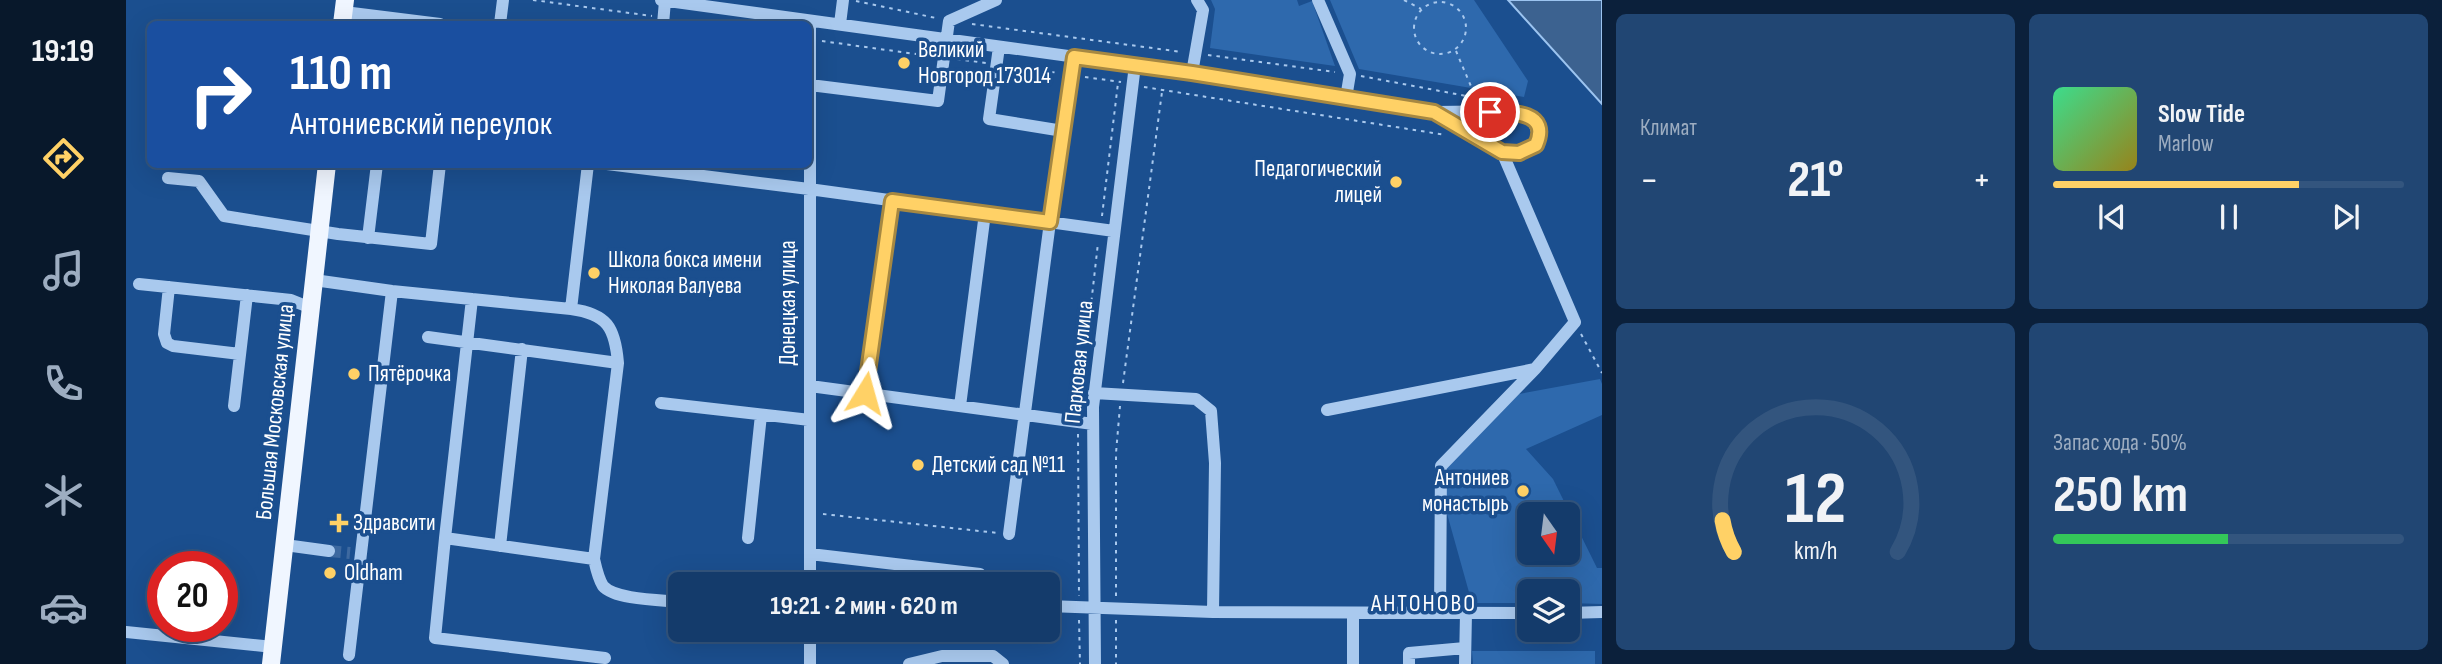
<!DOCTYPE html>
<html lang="ru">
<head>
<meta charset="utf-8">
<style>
  body { margin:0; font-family:"Sofia Sans Condensed",sans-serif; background:#214673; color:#f1f3f6; height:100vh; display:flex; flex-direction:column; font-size:26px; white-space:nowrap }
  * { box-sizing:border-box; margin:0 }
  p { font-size:23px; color:#9dadc1 }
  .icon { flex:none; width:38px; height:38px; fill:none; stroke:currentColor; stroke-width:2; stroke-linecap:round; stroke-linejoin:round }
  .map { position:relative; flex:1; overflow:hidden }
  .details { display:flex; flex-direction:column; gap:14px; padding:14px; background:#0b203b; width:840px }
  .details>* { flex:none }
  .hud { position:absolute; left:21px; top:21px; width:665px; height:147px; border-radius:10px; box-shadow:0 7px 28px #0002,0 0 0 2px #33557e; background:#1a4fa0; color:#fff; overflow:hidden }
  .needle { width:46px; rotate:166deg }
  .controls { position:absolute; left:1391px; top:502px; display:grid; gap:14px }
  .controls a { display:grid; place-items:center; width:63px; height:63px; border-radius:10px; background:#143b6b; box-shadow:0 7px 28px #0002,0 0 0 2px #33557e; font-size:35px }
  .speed { position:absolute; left:21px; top:551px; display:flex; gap:14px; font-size:35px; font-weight:700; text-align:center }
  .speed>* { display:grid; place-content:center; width:91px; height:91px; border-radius:50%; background:#143b6b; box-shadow:0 7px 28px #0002,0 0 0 2px #33557e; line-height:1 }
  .speed .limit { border:10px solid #d22; background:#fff; color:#111 }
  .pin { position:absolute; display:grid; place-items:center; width:60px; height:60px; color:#fff; margin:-30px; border:4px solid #fff; border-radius:50%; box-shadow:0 2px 7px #0007 }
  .me { position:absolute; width:77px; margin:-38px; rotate:8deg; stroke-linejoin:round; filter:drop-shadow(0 0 5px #0008) }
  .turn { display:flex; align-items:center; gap:24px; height:147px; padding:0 28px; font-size:32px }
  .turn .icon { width:91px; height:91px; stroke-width:2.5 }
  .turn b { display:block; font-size:49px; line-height:60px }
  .big { font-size:52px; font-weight:700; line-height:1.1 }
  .details .widget { flex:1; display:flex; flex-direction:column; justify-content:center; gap:10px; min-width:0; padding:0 24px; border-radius:10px; background:#214673 }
  .details .dial { align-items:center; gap:0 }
  .dial svg { height:182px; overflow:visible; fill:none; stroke:#33557e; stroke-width:7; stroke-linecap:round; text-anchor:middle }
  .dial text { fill:#f1f3f6; stroke:none }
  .song { display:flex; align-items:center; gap:21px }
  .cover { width:84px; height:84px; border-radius:10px; background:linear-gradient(135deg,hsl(150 70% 55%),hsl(50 70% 35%)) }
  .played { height:7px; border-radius:4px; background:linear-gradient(90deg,#ffd166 70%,#33557e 70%) }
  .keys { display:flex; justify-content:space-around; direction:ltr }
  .heat { display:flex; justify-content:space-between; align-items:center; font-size:38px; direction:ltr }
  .charge { height:10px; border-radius:5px; background:linear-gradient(90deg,#34c759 50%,#33557e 0) }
  .details .tiles { flex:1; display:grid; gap:14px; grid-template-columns:repeat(2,1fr) }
  .trip { position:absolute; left:542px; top:572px; width:392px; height:70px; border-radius:10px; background:#143b6b; box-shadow:0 7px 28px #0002,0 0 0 2px #33557e; font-weight:700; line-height:70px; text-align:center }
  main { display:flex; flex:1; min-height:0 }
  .menu { display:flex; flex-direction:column; width:126px; justify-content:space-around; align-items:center; background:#08182b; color:#9dadc1 }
  .menu .icon { width:49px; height:49px }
  .menu .active { color:#ffd166 }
  .menu b { font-size:32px; color:#f1f3f6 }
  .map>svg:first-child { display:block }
  .green { fill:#2e69ad; fill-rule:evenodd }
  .water { fill:#3c6290; stroke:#9cc4f0; stroke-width:2 }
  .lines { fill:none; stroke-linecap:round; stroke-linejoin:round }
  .minor-tunnel { stroke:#3d69a0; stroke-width:12; stroke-dasharray:12 6; stroke-linecap:butt }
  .path { stroke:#a9c9ee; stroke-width:2; stroke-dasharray:3.5 5; stroke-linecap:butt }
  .minor { stroke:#a9c9ee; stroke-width:12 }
  .major { stroke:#f0f6ff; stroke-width:18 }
  .route-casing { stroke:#a68842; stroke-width:18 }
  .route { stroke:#ffd166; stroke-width:12 }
  .poi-dot { fill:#ffd166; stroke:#1b4f8f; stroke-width:2.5 }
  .labels { text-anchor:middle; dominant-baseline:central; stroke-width:7; stroke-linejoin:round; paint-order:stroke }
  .poi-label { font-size:23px; fill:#fff; stroke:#1b4f8f; text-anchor:start }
  .street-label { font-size:23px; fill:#fff; stroke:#1b4f8f }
  .neighbourhood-label { font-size:24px; letter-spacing:2px; fill:#fff; stroke:#1b4f8f }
</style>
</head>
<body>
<main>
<nav class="menu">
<b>19:19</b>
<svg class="icon active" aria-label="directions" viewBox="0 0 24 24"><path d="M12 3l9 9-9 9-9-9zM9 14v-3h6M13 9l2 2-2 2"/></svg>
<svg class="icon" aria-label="music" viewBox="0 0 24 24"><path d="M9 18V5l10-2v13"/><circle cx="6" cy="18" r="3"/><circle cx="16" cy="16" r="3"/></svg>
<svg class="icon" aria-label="phone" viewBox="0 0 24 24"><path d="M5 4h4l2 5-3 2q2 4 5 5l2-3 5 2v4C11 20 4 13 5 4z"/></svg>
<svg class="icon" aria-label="climate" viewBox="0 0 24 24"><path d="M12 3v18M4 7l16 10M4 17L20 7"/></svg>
<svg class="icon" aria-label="car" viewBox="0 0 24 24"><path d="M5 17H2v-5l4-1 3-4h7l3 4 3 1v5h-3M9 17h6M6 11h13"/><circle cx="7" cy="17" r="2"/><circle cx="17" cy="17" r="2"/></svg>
</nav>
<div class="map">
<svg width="1476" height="664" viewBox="0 0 1476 664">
  <rect width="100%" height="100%" fill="#1b4f8f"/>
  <path class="green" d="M1085 0H1171L1173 6 1186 1 1209 66 1084 48 1089 9Z
    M1204 0H1348L1402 81 1398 97 1233 69Z
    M1474 379 1476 384V415L1400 449 1427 479 1471 568H1476V604L1442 603V592H1404L1403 603H1346L1320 510 1319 469 1393 394ZM1404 514H1442V553H1404Z
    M1346 651H1469V664H1347Z"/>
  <path class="water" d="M1382 0H1476V104Z"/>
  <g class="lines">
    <path class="minor-tunnel" d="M203 551 224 553"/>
    <path class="path" d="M407 0 526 16
      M1278 0 1295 9
      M730 1 810 18
      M1288 28a26 26 0 1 1 52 0a26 26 0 1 1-52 0Z
      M549 20 582 24
      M846 24 1056 52
      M696 41 804 56
      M1330 51 1350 98
      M1082 55 1209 72
      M831 59 860 63
      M883 66 933 73
      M1235 76 1351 98
      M959 77 995 82
      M1018 87 1320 135
      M976 216 992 83
      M1455 334 1476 373
      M997 383 1036 92
      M953 411 972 243
      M952 434 953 596
      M697 514 872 533
      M990 596V453L994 406
      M953 620 954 664
      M990 620V664"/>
    <path class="minor" d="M535 0 1066 73 1309 112 1391 111 1407 119 1413 138C1394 179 1331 126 1309 112
      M1192 0 1224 74 1220 98
      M218 12 314 24
      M374 24 377 0
      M537 24 539 1
      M714 24 717 0
      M873 47 863 119 937 131
      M1066 73 1077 10 1071 0
      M684 85 812 101 823 21 870 0
      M481 164 683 189 988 231
      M42 178 73 181 98 216 212 234 305 244 314 164
      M242 238 251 164
      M188 280 266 291 445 309C481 314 489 327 492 363L468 559C470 568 472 578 477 586 489 600 536 600 555 602
      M13 284 165 300 185 308
      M43 287 38 334 41 343 47 346 114 354
      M445 309 462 164
      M302 337 492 363
      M684 386 967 424
      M739 393 766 201
      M968 393 1070 399 1085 411 1089 463 1087 612
      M535 403 684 420
      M108 406 121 295
      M834 406 859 213
      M1201 410 1409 369
      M883 534 924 222 949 57
      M319 538 346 299
      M622 538 635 415
      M159 545 203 551
      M374 546 396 349
      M684 554 854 574
      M468 559 319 538 309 638 479 658
      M684 584V21
      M922 606 1087 612 1404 613
      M1314 613 1315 466 1409 369 1449 322 1376 152
      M1442 613 1476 612
      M0 632 147 647
      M223 655 266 291
      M684 664V630
      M783 664 816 656H867L877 664
      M969 664 967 407 1009 65
      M1227 664V613
      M1283 664V653L1339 648
      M1339 664 1340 613"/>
    <path class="major" d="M216 24 219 0
      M145 664 201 164"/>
  </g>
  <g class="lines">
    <defs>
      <path id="route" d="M739 393 766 201 924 222 948 57 1066 73 1308 112 1376 152 1393 153 1410 145C1425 111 1385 112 1364 112"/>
    </defs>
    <use href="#route" class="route-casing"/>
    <use href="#route" class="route"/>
  </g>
  <g class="poi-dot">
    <circle cx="778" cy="63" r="7"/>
    <circle cx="1270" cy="182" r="7"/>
    <circle cx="468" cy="273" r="7"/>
    <circle cx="228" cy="374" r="7"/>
    <circle cx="792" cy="465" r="7"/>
    <circle cx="1397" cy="491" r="7"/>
    <path d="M209.5 512.5h7v7h7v7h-7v7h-7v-7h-7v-7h7z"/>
    <circle cx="204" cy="573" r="7"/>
  </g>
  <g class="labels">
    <g class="poi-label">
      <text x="792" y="50">Великий<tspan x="792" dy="26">Новгород 173014</tspan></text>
      <text x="1256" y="169" text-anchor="end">Педагогический<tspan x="1256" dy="26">лицей</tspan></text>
      <text x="482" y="260">Школа бокса имени<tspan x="482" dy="26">Николая Валуева</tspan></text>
      <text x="242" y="374">Пятёрочка</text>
      <text x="806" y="465">Детский сад №11</text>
      <text x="1383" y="478" text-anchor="end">Антониев<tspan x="1383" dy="26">монастырь</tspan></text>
      <text x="227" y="523">Здравсити</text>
      <text x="218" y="573">Oldham</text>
    </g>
    <g class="street-label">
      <text transform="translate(662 303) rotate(-90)">Донецкая улица</text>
      <text transform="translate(953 362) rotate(-84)">Парковая улица</text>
      <text transform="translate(149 412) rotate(-84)">Большая Московская улица</text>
    </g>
    <g class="neighbourhood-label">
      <text x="1298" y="603">АНТОНОВО</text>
    </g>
  </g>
</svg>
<div class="controls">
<a><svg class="needle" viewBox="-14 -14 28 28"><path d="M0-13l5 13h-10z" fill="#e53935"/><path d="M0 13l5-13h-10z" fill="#9dadc1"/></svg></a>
<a><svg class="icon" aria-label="layers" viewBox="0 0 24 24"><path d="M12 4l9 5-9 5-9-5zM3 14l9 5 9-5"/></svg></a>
</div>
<div class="speed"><div class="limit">20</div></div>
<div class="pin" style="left:1364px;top:112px;background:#d93025"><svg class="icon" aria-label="arrive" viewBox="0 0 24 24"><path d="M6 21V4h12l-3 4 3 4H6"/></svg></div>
<svg class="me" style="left:739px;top:393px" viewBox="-20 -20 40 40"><path d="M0-17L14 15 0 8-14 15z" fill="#ffd166" stroke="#fff" stroke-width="4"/></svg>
<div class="trip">19:21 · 2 мин · 620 m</div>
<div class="hud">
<div class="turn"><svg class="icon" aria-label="right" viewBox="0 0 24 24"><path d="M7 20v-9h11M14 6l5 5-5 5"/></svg><div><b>110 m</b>Антониевский переулок</div></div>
</div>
</div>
<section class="details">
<div class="tiles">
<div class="widget"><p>Климат</p>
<div class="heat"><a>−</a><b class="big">21°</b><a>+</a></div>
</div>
<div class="widget">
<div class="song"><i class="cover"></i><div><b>Slow Tide</b><p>Marlow</p></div></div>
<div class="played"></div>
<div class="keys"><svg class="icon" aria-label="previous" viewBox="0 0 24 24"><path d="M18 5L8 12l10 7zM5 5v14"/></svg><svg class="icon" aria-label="pause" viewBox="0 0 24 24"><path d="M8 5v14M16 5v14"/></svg><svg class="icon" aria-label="next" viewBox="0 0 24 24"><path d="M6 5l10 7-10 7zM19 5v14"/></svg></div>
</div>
<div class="widget dial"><svg viewBox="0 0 100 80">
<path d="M14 69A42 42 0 1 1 86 69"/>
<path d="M14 69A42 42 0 0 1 9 55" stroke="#ffd166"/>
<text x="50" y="56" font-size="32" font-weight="700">12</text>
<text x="50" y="72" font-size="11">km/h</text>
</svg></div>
<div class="widget"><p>Запас хода · 50%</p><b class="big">250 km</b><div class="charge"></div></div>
</div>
</section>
</main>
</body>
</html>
